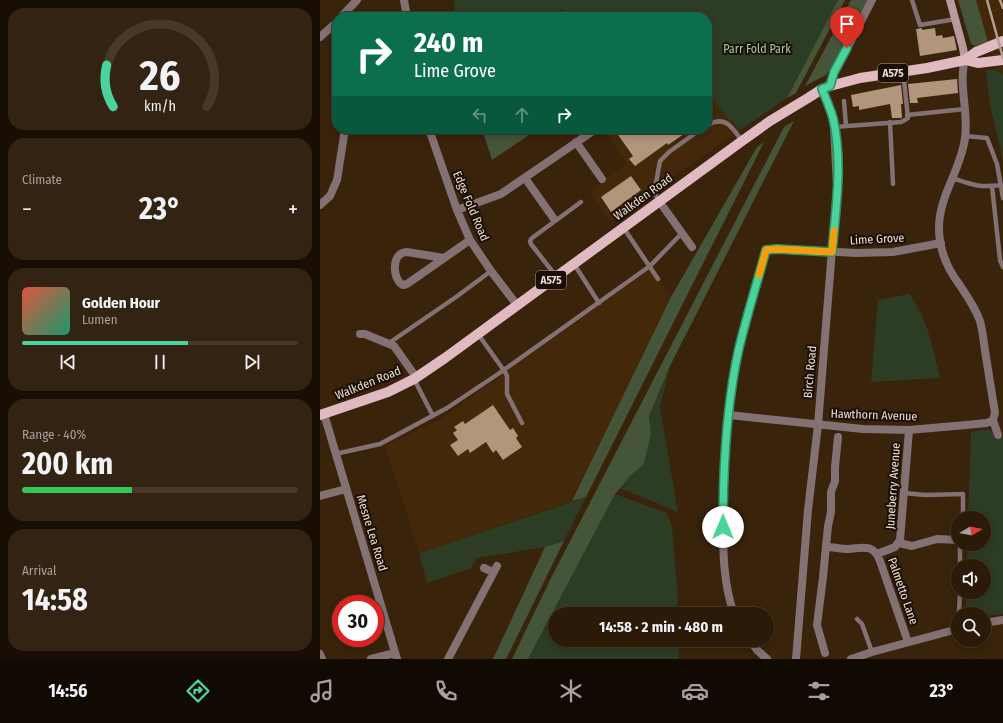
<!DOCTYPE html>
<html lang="en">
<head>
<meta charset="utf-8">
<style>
  body { margin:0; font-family:"Fira Sans Condensed",sans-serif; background:#332312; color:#f1f3f6; height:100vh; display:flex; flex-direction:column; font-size:15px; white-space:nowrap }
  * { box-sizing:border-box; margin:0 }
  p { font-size:13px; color:#a6a19c }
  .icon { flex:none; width:22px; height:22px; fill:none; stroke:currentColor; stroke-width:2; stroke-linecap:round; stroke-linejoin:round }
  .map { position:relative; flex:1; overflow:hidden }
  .details { display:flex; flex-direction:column; gap:8px; padding:8px; background:#180e04; width:320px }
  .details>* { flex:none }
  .banner { position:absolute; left:12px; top:12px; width:380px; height:122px; border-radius:16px; box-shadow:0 2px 10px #0003,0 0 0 1px #473829; background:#0b6e4f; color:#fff; overflow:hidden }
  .needle { width:26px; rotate:80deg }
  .tools { position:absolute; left:631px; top:511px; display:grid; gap:8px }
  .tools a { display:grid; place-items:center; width:40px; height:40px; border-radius:50%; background:#2b1a08; box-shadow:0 2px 10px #0003,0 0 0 1px #473829; font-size:20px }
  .speed { position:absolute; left:12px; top:595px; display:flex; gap:8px; font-size:20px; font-weight:700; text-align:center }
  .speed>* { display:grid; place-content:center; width:52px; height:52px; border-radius:50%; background:#2b1a08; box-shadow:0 2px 10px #0003,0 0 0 1px #473829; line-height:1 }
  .speed .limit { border:6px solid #d22; background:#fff; color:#111 }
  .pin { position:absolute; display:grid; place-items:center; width:34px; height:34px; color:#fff; margin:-41px -17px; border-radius:50% 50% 50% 0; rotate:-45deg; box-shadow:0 0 4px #0007 }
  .pin .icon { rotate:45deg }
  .me { position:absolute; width:44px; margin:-22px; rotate:0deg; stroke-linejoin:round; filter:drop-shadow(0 0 3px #0008) }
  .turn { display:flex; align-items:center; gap:14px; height:84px; padding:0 16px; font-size:18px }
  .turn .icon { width:52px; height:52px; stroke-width:2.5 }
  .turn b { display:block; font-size:28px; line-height:34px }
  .lanes { display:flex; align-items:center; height:38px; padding:0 16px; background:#0003; justify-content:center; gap:20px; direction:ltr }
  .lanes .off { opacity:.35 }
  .big { font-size:30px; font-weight:700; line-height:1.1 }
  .details .widget { flex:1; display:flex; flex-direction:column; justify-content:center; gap:6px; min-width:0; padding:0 14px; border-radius:16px; background:#332312 }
  .details .dial { align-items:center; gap:0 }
  .dial svg { height:104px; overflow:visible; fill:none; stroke:#473829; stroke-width:7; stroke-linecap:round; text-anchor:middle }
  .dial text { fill:#f1f3f6; stroke:none }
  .song { display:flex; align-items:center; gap:12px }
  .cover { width:48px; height:48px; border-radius:6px; background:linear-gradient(135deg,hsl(10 70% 55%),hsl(160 70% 35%)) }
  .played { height:4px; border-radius:2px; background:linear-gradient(90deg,#4ad49c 60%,#473829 60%) }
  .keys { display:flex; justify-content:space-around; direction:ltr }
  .heat { display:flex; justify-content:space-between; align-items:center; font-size:22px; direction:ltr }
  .charge { height:6px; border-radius:3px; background:linear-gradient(90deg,#34c759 40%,#473829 0) }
  .trip { position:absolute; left:228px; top:607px; width:226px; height:40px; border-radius:20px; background:#2b1a08; box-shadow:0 2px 10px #0003,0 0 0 1px #473829; font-weight:700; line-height:40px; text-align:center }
  .tab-bar { display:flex; height:64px; justify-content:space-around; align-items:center; background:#110a03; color:#a6a19c }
  .tab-bar .icon { width:28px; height:28px }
  .tab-bar .selected { color:#4ad49c }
  .tab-bar b { font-size:18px; color:#f1f3f6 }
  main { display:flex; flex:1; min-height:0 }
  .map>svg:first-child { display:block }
  .built { fill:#43290a }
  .green { fill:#2d3c24 }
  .forest { fill:#445539 }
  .building { fill:#b1967c }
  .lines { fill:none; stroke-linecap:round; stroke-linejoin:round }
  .lane { stroke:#837174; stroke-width:4.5 }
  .street { stroke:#837174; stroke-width:8 }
  .secondary { stroke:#b79b9f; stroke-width:8 }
  .primary { stroke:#e0bac0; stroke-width:10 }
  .rail { stroke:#b2a190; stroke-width:2.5 }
  .route-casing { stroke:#308a65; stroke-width:10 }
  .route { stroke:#4ad49c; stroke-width:7 }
  .slow { stroke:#f59e0b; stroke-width:7 }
  .labels { text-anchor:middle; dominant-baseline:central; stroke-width:4; stroke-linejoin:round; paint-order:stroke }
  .shield { fill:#190f06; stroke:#ad9f93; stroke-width:1 }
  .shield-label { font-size:11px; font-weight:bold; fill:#ecddd0 }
  .park-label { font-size:12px; fill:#a9cb95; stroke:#190f06 }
  .street-label { font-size:12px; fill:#ecddd0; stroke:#190f06 }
</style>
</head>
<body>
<main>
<section class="details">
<div class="widget dial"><svg viewBox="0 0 100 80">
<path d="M14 69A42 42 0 1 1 86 69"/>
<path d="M14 69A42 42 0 0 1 9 37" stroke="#4ad49c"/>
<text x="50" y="56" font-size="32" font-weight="700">26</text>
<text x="50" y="72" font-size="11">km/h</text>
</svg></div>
<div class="widget"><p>Climate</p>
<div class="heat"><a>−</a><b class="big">23°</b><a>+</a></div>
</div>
<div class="widget">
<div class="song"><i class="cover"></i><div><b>Golden Hour</b><p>Lumen</p></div></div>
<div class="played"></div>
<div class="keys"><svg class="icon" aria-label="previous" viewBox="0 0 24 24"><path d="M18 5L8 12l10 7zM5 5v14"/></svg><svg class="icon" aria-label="pause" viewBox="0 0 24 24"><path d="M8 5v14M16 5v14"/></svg><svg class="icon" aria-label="next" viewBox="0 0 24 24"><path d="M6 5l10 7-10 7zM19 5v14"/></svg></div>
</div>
<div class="widget"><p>Range · 40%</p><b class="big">200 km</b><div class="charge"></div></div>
<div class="widget"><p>Arrival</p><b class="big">14:58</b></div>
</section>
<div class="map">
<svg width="683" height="659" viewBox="0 0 683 659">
  <rect width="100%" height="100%" fill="#39230b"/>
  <path class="built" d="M656 0H683V98L668 41Z
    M387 91 407 118 413 122 420 130 290 222 269 192 307 164 285 131 289 129H387Z
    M329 270 351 297 252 501 99 553 65 446 119 420Z"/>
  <path class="green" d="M134 0H518L467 98 420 130 413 122 407 118 387 91V17H248L242 9 228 17H135Z
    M666 70H676L677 72 682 73 683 75V160L670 105Z
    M589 294C608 318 613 349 620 378L551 382 558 300Z
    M350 366 340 407 358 513 347 507 299 488 310 476 324 464 331 434 329 416Z
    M670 429 673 431 676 439 683 437V614L664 616V614H645L646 592H664V566H647V544H664V518H648L651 432Z
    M295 494 347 513 352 527 358 600 357 614H235V640H358L359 659H208Z
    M266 497 244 541 225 547 157 558 151 568 107 583 99 553Z"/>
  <path class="forest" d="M518 0H525L476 93 467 98Z
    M531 0H548L519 56 506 75 485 86Z
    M638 0H656L668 42 655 46 651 44Z
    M474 121 350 366 329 416 331 434 324 464 310 476 295 494 208 659H192L231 578 464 127Z
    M162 129H218L172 160Z
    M444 142 266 497 252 501 351 297 437 147Z
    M244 541 186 659H173L225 547Z"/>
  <path class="building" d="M602 28V30L615 28 616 36 622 35 623 38 634 36 637 50 600 56 596 29Z
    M637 79 638 93 597 98 598 103H590L588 84Z
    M581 85 583 104H581L582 117 581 118H572L570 104 539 110V106L533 107 531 95Z
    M301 129H371L348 145 347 143 315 166 309 159 313 156 296 132Z
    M311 176 321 190 291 212 281 197Z
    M173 405 190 430 193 428 198 436 196 438 202 447 183 460 176 450 173 453 166 442 150 453 148 449 138 456 130 445 138 440 133 433 137 430 134 427 143 421 145 424Z"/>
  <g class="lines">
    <path class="lane" d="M592 0 600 25 636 19
      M524 101 526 126
      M587 115 645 109
      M570 122 573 184
      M387 125C406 115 412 127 422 141
      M514 127 581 122 585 120 588 118 583 71
      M645 136 667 138 677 164 683 198
      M632 178C653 185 659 188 681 185
      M672 186 680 260 683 267
      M339 201 335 194 336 183 340 161 349 152 381 129
      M303 227 338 279
      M254 264 279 303
      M236 276 211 244 210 241 212 238 261 202
      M158 334 185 372 187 376V394L202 423
      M69 343 136 297 171 271
      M94 379 113 416
      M15 454 60 444 127 408 178 374 330 266 362 233
      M584 493 605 495 643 494V518
      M640 566V547
      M639 613 640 592
      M537 619 542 624 552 652"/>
    <path class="street" d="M84 0 87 17
      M21 17 37 0
      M0 37 17 22
      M645 60C638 84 649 113 645 138 641 170 619 195 619 228 619 248 627 268 639 284 647 296 655 307 660 321 663 332 664 345 666 357 669 375 672 394 675 413L673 420 678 435
      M510 86 515 72 552 0
      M109 129 137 210 150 240 171 271 197 305
      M256 142 282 179
      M205 178 234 219
      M339 201 372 247
      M0 205 10 196 17 180 25 129
      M137 210 181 194 276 129
      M124 258 87 252C71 252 72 280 83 285L87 284 150 240
      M40 334H45L74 346 96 377
      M4 414 77 659
      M409 415 543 429 589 430 646 425 667 423 673 420
      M0 496 26 489
      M579 543 592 546 617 539 638 540
      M506 547C513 547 521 549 528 549 543 548 553 543 560 561L588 642
      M557 554 575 547 580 540 589 430
      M164 568 173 572
      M414 614C403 583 403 551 403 518 403 462 408 405 419 350 425 316 437 283 446 250L457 249 537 253 573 252 621 243
      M664 623 683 620
      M430 640 437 650 447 659
      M505 653 497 625 503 577 508 526 511 512V492L515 481V467L518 437
      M0 654 2 659
      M51 659 75 653
      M128 659 177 566
      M476 659 488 510 498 425 517 187 514 127 512 116 502 89
      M531 659 552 652 638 629"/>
    <path class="secondary" d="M630 0 643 48 645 60"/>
    <path class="primary" d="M645 60 656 52 683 41
      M0 415 68 392 94 379 125 358 422 141 450 121 488 98 502 89 510 86 540 78 607 68 645 60 658 63 683 60"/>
    <path class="rail" d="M667 0 683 58
      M680 0 683 8"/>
  </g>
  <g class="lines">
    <defs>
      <path id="route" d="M403 527C403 467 406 406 419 348 427 315 437 283 446 250L457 249 512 252C516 208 523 161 513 118 510 108 506 99 502 89L510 86 514 72 527 48"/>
    </defs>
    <use href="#route" class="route-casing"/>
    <use href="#route" class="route"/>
    <path class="slow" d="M439 275 446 250 457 249 512 252 514 231"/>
  </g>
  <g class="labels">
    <g class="shield">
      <rect x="558" y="64" width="30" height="18" rx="3"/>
      <rect x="216" y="271" width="30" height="18" rx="3"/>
    </g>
    <g class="shield-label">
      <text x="573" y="73">A575</text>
      <text x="231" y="280">A575</text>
    </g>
    <g class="park-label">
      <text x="437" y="49">Parr Fold Park</text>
    </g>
    <g class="street-label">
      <text transform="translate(323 197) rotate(-36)">Walkden Road</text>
      <text transform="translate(151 206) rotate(67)">Edge Fold Road</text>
      <text transform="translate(557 239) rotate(-3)">Lime Grove</text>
      <text transform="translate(490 372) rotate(-85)">Birch Road</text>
      <text transform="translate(48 383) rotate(-22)">Walkden Road</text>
      <text transform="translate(554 415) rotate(2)">Hawthorn Avenue</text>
      <text transform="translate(573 486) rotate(-86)">Juneberry Avenue</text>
      <text transform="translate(52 533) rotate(73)">Mesne Lea Road</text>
      <text transform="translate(583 591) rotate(71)">Palmetto Lane</text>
    </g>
  </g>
</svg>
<div class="tools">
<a><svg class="needle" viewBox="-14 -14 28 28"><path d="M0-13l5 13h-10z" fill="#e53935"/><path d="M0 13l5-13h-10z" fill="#a6a19c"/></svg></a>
<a><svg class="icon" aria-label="sound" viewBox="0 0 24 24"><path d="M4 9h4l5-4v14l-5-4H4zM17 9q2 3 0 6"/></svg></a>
<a><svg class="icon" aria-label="search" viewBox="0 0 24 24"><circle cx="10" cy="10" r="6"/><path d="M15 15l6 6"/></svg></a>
</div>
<div class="speed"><div class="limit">30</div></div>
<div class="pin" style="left:527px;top:48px;background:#d93025"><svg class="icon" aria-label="arrive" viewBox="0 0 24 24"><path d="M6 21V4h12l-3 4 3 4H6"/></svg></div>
<svg class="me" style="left:403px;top:527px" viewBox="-20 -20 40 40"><circle r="19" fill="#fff"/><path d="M0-13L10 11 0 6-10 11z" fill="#4ad49c"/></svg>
<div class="trip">14:58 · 2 min · 480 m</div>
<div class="banner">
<div class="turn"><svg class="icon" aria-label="right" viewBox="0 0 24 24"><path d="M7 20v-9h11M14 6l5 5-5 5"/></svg><div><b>240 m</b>Lime Grove</div></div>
<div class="lanes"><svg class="icon off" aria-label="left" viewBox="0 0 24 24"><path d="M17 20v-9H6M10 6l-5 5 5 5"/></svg><svg class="icon off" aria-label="ahead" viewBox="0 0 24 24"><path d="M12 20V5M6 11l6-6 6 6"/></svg><svg class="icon" aria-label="right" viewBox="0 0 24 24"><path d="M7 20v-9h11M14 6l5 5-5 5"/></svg></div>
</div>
</div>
</main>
<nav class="tab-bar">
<b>14:56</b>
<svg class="icon selected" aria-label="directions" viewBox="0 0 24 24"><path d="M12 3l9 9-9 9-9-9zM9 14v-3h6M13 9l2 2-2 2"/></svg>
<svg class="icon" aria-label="music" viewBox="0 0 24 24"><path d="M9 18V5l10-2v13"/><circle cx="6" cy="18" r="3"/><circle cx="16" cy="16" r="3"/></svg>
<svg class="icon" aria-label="phone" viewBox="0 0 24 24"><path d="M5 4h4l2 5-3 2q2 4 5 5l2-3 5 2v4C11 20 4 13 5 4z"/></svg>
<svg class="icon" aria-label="climate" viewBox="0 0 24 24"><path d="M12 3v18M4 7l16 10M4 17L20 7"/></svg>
<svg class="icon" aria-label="car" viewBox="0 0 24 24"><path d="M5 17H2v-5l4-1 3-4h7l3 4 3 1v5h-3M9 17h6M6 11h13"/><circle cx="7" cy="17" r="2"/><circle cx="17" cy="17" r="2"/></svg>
<svg class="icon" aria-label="filters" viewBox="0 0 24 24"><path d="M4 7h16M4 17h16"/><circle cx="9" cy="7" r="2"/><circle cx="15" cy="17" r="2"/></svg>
<b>23°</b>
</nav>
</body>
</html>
